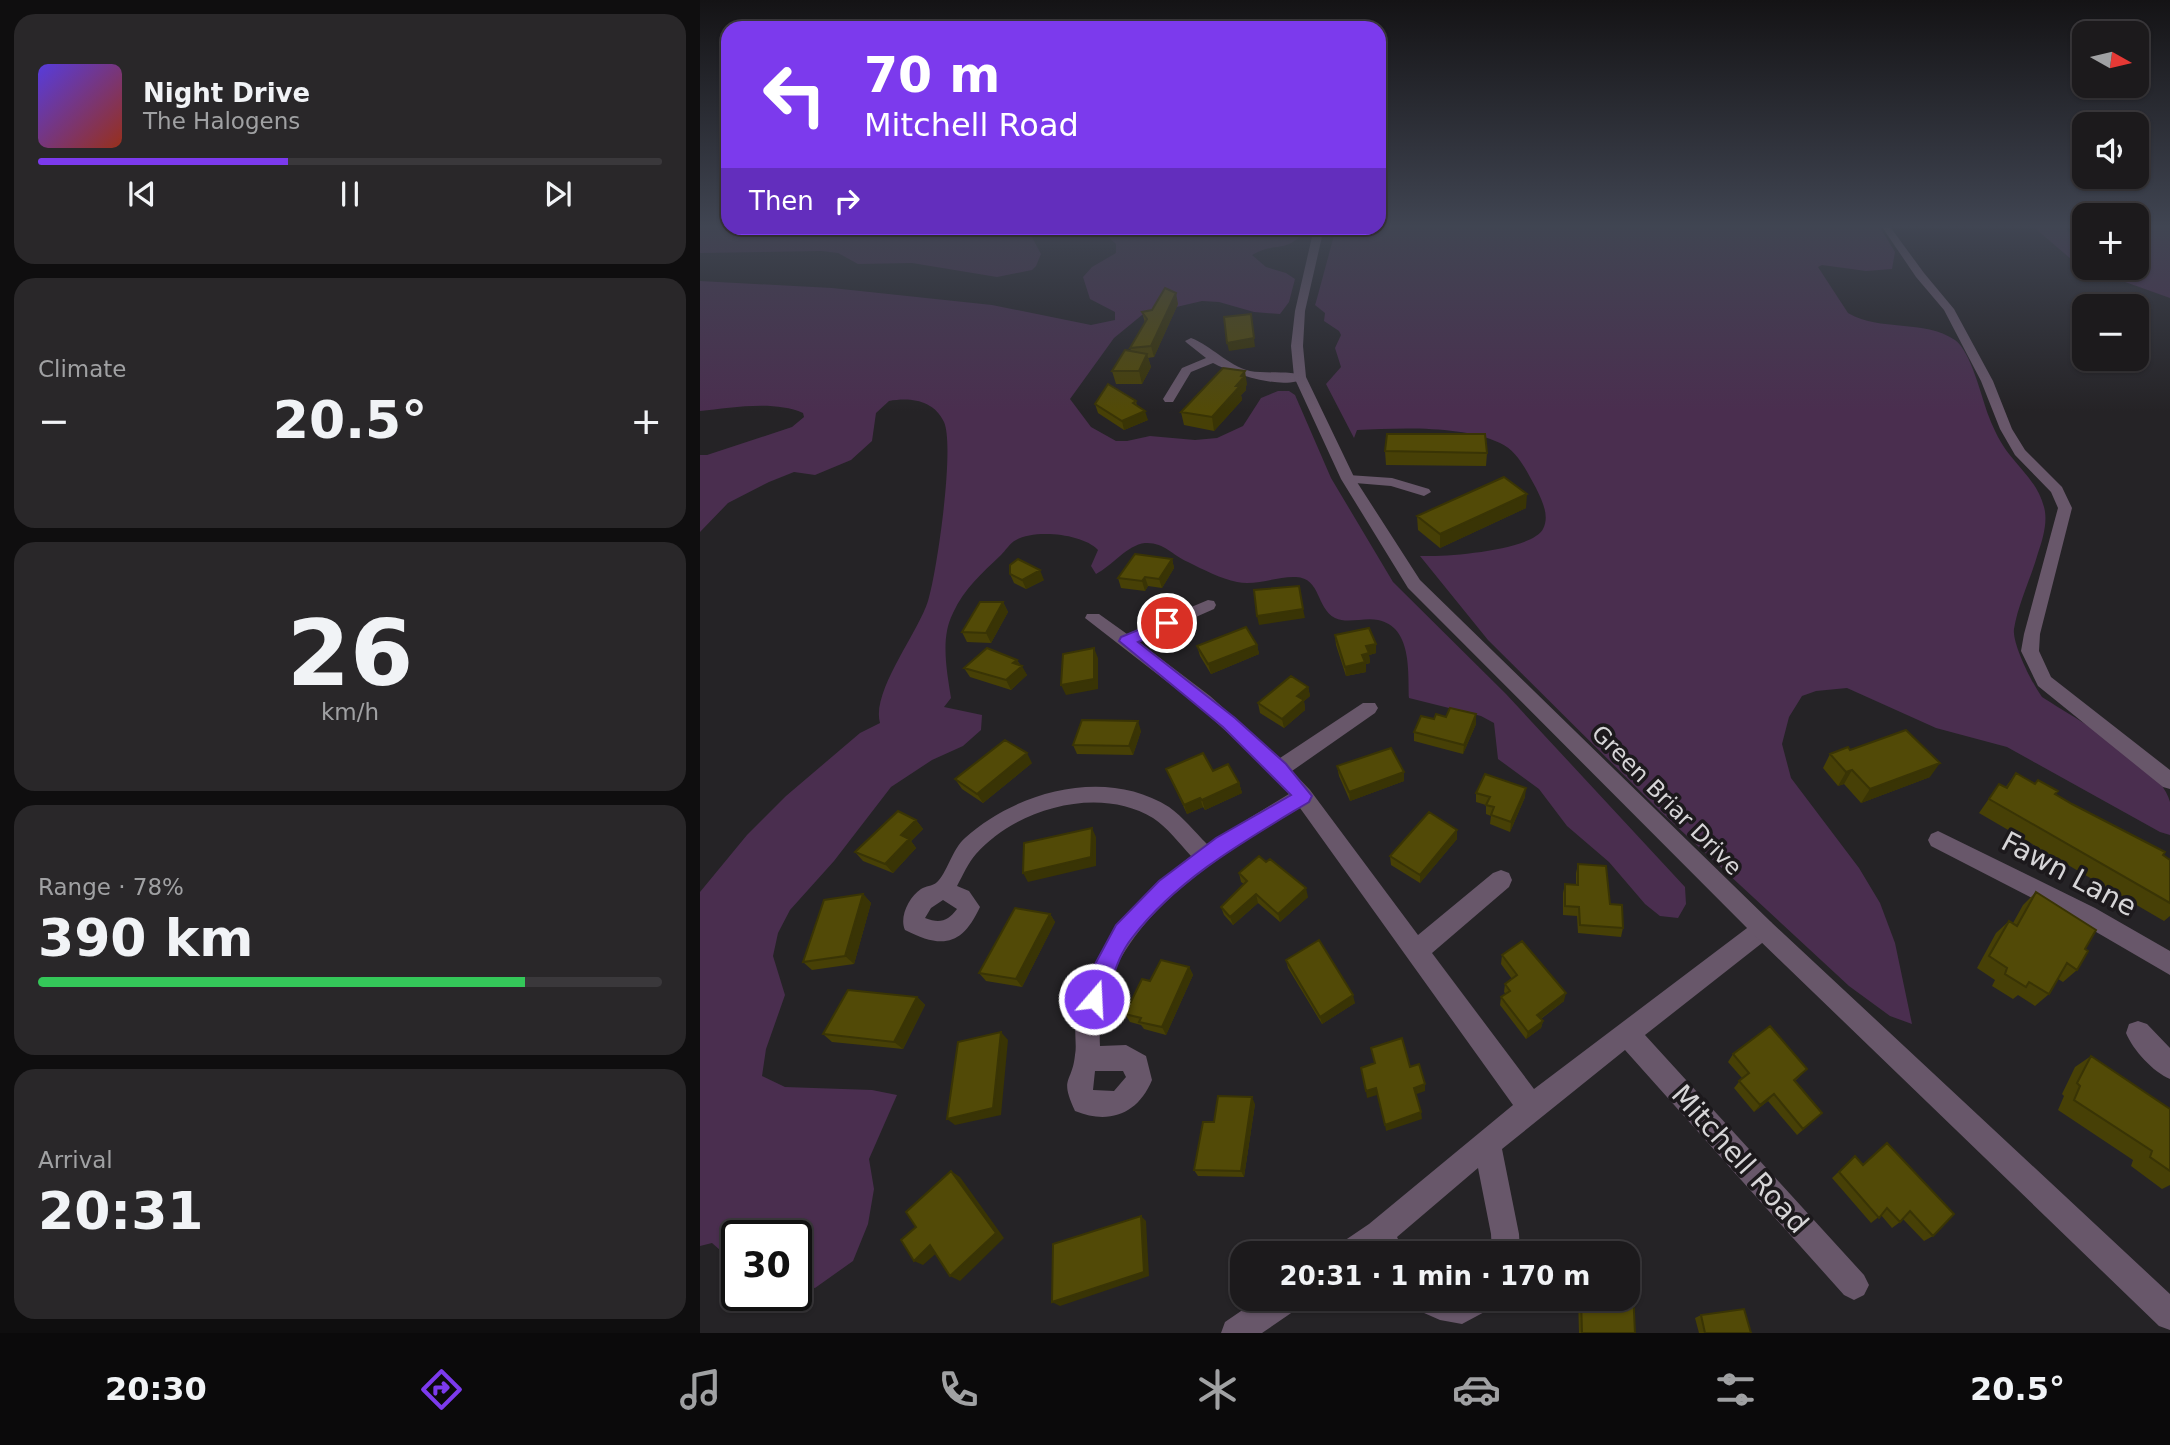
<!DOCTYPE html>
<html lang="en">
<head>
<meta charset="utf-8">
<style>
  body { margin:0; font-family:"DejaVu Sans",sans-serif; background:#292729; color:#f1f3f6; height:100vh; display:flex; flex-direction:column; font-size:26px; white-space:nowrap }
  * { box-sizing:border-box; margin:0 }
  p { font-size:23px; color:#a0a1a3 }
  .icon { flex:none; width:38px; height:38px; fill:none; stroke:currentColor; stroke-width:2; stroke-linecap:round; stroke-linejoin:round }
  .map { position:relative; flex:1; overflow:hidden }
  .details { display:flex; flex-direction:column; gap:14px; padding:14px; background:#0f0e0f; width:700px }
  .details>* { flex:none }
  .guide { position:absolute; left:21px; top:21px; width:665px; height:214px; border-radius:21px; box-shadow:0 2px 5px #0004,0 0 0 2px #3a383b; background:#7c3aed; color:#fff; overflow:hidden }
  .needle { width:46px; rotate:98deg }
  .fabs { position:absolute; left:1372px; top:21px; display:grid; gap:14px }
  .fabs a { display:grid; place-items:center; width:77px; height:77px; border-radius:14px; background:#1c1a1c; box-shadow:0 2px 5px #0004,0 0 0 2px #3a383b; font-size:35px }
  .speed { position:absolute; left:21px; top:1220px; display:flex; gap:14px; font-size:35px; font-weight:700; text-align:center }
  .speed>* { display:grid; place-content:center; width:91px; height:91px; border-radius:50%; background:#1c1a1c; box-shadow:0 2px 5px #0004,0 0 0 2px #3a383b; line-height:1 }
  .speed .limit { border:4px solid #111; border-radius:10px; background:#fff; color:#111 }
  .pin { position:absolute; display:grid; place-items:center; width:60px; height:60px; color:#fff; margin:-30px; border:4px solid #fff; border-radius:50%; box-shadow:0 2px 7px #0007 }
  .me { position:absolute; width:77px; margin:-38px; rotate:19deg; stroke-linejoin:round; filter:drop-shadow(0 0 5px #0008) }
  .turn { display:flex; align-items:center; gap:24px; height:147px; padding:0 28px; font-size:32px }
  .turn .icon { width:91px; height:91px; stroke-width:2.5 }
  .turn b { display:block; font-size:49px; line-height:60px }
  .then { display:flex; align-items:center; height:66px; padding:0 28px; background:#0003; gap:14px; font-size:26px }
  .big { font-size:52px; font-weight:700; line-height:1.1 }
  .details .card { flex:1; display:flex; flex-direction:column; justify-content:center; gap:10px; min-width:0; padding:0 24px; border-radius:21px; background:#292729 }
  .details .dial { align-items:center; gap:0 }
  .dial b { font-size:91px; line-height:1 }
  .song { display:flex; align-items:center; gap:21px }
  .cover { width:84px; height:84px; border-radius:10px; background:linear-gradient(135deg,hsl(250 70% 55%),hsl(10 70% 35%)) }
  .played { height:7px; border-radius:4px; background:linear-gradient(90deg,#7c3aed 40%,#3a383b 40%) }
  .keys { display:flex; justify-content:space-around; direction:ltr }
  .heat { display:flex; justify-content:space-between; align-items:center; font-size:38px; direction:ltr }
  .charge { height:10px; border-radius:5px; background:linear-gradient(90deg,#34c759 78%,#3a383b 0) }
  .trip { position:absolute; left:530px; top:1241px; width:410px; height:70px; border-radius:21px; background:#1c1a1c; box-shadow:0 2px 5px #0004,0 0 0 2px #3a383b; font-weight:700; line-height:70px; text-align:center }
  .tab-bar { display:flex; height:112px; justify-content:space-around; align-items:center; background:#0b0a0b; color:#a0a1a3 }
  .tab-bar .icon { width:49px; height:49px }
  .tab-bar .active { color:#7c3aed }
  .tab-bar b { font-size:32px; color:#f1f3f6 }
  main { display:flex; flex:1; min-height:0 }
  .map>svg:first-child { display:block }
  .green { fill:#4a2e4f }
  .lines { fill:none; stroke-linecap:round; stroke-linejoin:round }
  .minor { fill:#68576a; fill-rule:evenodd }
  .tertiary { fill:#68576a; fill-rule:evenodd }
  .wall { fill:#474006 }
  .shaded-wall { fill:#393405 }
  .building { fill:#524a07; stroke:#393405; stroke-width:2 }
  .route { fill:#7c3aed; stroke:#51269a; stroke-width:2 }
  .labels { text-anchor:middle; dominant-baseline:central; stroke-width:7; stroke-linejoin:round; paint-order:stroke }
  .street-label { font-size:23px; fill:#d6d5d7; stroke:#1c191c }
  .near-street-label { font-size:28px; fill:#d6d5d7; stroke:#1c191c }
</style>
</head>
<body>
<main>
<section class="details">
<div class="card">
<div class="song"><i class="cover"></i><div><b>Night Drive</b><p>The Halogens</p></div></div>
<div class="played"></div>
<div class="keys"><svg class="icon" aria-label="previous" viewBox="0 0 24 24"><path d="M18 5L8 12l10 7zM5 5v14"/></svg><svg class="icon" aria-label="pause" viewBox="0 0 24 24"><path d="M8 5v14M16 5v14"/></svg><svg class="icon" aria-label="next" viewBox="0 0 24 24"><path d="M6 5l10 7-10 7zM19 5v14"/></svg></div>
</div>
<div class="card"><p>Climate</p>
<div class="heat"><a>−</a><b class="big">20.5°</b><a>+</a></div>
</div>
<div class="card dial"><b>26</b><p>km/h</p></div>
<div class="card"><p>Range · 78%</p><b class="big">390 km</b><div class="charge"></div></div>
<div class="card"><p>Arrival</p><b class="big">20:31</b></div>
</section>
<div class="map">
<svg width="1470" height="1333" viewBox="0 0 1470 1333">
  <rect width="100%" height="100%" fill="#252326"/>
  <path class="green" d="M0 224H28V228H327L341 254 336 266 332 270 297 277 212 263 158 264 138 253 122 251 0 253Z
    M679 224H1178L1195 252 1192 269 1166 271 1122 265 1118 267 1148 313C1180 332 1224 319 1255 340 1271 351 1282 399 1289 417 1294 430 1301 444 1309 454 1323 472 1338 484 1344 507 1348 521 1343 539 1338 553 1331 578 1318 604 1314 629 1312 644 1333 685 1342 697 1374 718 1461 765 1470 802 1470 812 1470 825 1470 835L1460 832 1307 747 1236 728 1147 688 1116 691 1102 696 1089 717 1082 744 1091 778 1159 868 1180 903 1195 943 1212 1024 1190 1016 1149 986 960 811 788 640 720 556C744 557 831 551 843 529 850 515 842 501 836 488 827 472 818 451 800 443 762 425 699 428 657 430L654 438 626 384 641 367 635 348 641 335 639 331 624 321 625 313 615 305 616 302 636 228H679Z
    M1330 224H1359L1384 243V267L1371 259Z
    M1437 224H1470V298L1386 268H1437Z
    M412 228H607C586 256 577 240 552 255L566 267 586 273 595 279 589 302 580 314 554 312 519 302 502 301 442 315 414 338 370 399 391 427 416 441H427L450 436 495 440 517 438 543 426 561 398 578 391H589L595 395 631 478 693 582 806 694 985 887 986 904 978 918 960 916 945 904 909 862 867 826 839 789 798 759 794 723 781 716 709 698C708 671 712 627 678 620 664 617 648 624 635 618 616 608 621 578 596 577 577 576 557 586 537 582 521 579 502 569 488 562 472 555 464 542 445 543 427 545 412 566 396 574L391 566 398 550C383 534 336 529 316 540 310 543 305 551 301 555 282 573 264 589 253 613 240 638 247 672 251 698L244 707 282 715 281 730 263 746 232 760 191 787 134 861 90 910 78 933 73 956 85 995 66 1049 62 1076 85 1087 172 1090 197 1095 169 1159 174 1189 168 1224 153 1261 115 1288 96 1285V1236H37V1265L12 1243 0 1246V892L47 835 86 796 160 733 180 723C171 692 218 633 228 601 237 572 255 447 244 422 234 400 210 397 189 401L176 413 172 441 151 460 115 475 94 472 69 482 28 503 0 532V455H7L92 427 104 417 103 413C73 400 31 408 0 411V281L132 288 292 305 391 325 415 320V312L390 299 383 277 392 267 416 253V244L407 236Z"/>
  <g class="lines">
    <path class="minor" d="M1180 224H1188L1224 273 1254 309 1293 381 1312 429 1325 450 1362 487 1372 508 1340 634 1339 651 1351 677 1470 770V789L1463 787 1338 686 1321 651 1324 634 1358 508 1351 492 1315 455 1300 429 1281 381 1244 310 1216 277Z
      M491 338C512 346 527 365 550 371 565 374 596 370 606 377 586 392 534 374 513 363L491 372 473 402H465L463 399 482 368 506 358 487 343 485 341Z
      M648 475 692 478 729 489 731 492 724 496 691 486 643 482V476Z
      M508 600 514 601 516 605 514 609 439 642 510 696 580 758 663 703H675L678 708 675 713 592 771 610 790 718 935 793 873 801 870 809 873 812 880 809 887 732 953 834 1089 1055 922 1063 919 1071 922 1074 929 1071 936 945 1035 1164 1275 1169 1285 1164 1295 1154 1300 1144 1295 925 1050 802 1149 819 1234 820 1253H792L791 1234 778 1168 697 1237 705 1253H637L641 1243 669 1224 813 1105 600 808C514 859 393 930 400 1046L426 1045 446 1056 452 1080C438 1114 409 1125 375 1111 359 1077 372 1084 375 1055 377 1045 374 1034 376 1023 387 951 435 899 491 856 479 843 467 827 453 818 399 785 317 808 276 854 268 863 263 875 257 886L269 891 280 907C262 946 242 949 205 930 199 917 209 897 221 889 226 886 232 886 236 883 247 874 252 849 265 838 317 791 406 767 469 807 483 817 495 832 507 844L589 794 549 752 497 705 385 618 387 614H399L427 634ZM243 900 257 909C248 921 240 924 225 918L231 908ZM395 1071H423L426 1077 414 1091 393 1090Z
      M1238 831 1395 908 1470 951V975L1379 922 1231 846 1228 840 1231 834Z
      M1438 1021 1447 1024 1470 1048V1079C1453 1072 1433 1050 1426 1033L1429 1024Z
      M560 1298H601L597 1309 562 1333H521L525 1322Z
      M711 1298H794L790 1309 762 1324 740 1320 715 1309Z"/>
    <path class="tertiary" d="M614 228H624L605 311 603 346 606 377 655 479 720 580 1071 922 1470 1294V1330L1459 1326 1055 936 708 588 641 479 594 377 591 346 595 311Z"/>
  </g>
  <path class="wall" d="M478 304 454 357 448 358 451 367 442 384H416L412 371 431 351 430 348 445 323 442 312Z
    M547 384 546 386V390L541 395 542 400 514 431 484 425 481 412Z
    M436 401 437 406 448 420 424 430 398 413 395 404Z
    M685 451 787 453 786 466 686 465Z
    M826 508 740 548 718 530 717 516Z
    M472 559 474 568 462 588 448 586 445 591 421 588 418 578Z
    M310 574 344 580 326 589 314 583Z
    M303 602 308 612 291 643 267 642 262 632Z
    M635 635 676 644V653L669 655 670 663 666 664V672L646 676 636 645Z
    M557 645 559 654 511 674 500 656 497 646Z
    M317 660 327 675 311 690 270 677 264 668Z
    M608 687 610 696 604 701 605 710 584 728 560 713 558 703Z
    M734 719 776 724 763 754 714 741V732Z
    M441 731 433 755 377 754 373 745Z
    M1150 750 1230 777 1161 803 1144 784 1138 786 1123 768 1130 754Z
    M332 763 283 803 262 789 255 779Z
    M637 766 704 772V781L650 801 639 776Z
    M466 769 513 771 539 783 542 793 505 810 503 807 487 814Z
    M1316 773 1355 794 1470 860V916L1464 921 1279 813 1299 784 1305 788Z
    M776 793 825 797 810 832 790 824 791 816 786 814V805L776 802Z
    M216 820 223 829 211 841 216 848 193 873 163 861 155 852Z
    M757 839 720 883 691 865 690 856Z
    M878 864 910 904 923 928 921 937 878 933 877 916 863 915V893L865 884 876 885V873Z
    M539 873 608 897 580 922 558 903 533 925 524 915 521 907 544 884 541 882Z
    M1336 892 1385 949 1377 970 1363 982 1358 979 1349 994 1335 1006 1318 995 1313 999 1292 986 1295 980 1277 968 1296 933 1309 921 1313 923 1323 905Z
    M163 894 171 903 154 964 112 970 103 962Z
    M350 914 355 922 322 987 286 981 279 973Z
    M802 955 864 1001 841 1019 843 1021 841 1028 826 1039 800 1005 801 997 806 994 804 992 805 984 812 979 801 964Z
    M586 960 655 1003 622 1024 588 968Z
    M489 967 493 975 466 1035 444 1029 441 1025 430 1022 425 1014 450 981Z
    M217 997 225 1005 203 1049 132 1042 123 1034Z
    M1033 1054 1107 1069 1095 1081 1116 1119 1097 1135 1068 1101 1054 1112 1034 1088 1042 1078 1028 1062Z
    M1391 1056 1470 1109V1185L1462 1189 1431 1166 1433 1160 1358 1110 1364 1096 1362 1094 1375 1067Z
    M555 1104 544 1177 498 1176 494 1170 514 1122Z
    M1187 1143 1233 1236 1224 1241 1203 1219 1200 1222 1192 1228 1181 1215 1171 1223 1132 1178 1155 1156 1163 1165Z
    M881 1242 931 1248 935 1333H879L878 1298H928V1253H878V1247Z
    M1001 1315 1051 1333H999L995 1318Z"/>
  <path class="shaded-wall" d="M476 293 478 304 454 357 451 346Z
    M551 314 555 347 529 351 527 343Z
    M447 354 451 367 442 384 439 371Z
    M545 371 547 384 546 386V390L541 395 542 400 514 431 512 417 536 386 541 376Z
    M445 411 448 420 424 430 422 421Z
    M827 494 826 508 740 548V534Z
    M472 559 474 568 462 588 459 579Z
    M340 570 344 580 326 589 322 580Z
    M445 577 448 586 445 591 442 581Z
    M303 602 308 612 291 643 286 633Z
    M603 609 605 618 559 625 557 616Z
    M676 644V653L669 655 670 663 666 664V672L646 676 645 667 662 655 666 646Z
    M557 645 559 654 511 674 508 664Z
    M394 648 398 658V689L366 695 361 685Z
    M317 660 321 667 322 666 327 675 311 690 306 680 313 663Z
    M608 687 610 696 604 701 605 710 584 728 582 719 597 696Z
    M776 714V724L763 754 764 745Z
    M438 721 441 731 433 755 429 746Z
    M327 753 332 763 283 803 277 794Z
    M1240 763 1230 777 1161 803 1170 789Z
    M1152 770 1144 784 1138 786 1146 772Z
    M704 772V781L650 801 649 792Z
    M539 783 542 793 505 810 502 800Z
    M826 788 825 797 810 832 811 822Z
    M500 798 503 807 487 814 484 805Z
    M216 820 223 829 211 841 216 848 193 873 185 864 201 835Z
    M392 828 396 837V866L328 882 323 873Z
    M757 830V839L720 883V875Z
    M606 888 608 897 580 922 578 914Z
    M163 894 171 903 154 964 145 956Z
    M556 894 558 903 533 925 530 917Z
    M350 914 355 922 322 987 316 979Z
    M489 967 493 975 466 1035 462 1027Z
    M866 993 864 1001 836 1022 837 1015Z
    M653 995 655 1003 622 1024 620 1017Z
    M217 997 225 1005 203 1049 194 1042Z
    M843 1021 841 1028 826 1039 828 1032Z
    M301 1032 308 1040 301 1115 255 1125 247 1119Z
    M725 1084V1091L714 1095V1088Z
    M676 1088 677 1095 667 1098 666 1091Z
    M1074 1094 1068 1101 1054 1112 1060 1105Z
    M552 1097 555 1104 544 1177 541 1171Z
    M721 1112 722 1119 686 1131 685 1125Z
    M251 1171 260 1177 304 1238 260 1281 250 1276Z
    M441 1216 446 1221 449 1276 360 1306 352 1302Z
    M230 1245 240 1250 223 1265 214 1261Z"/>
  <path class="building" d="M465 288 476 293 451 346 430 348 447 319 442 312 452 310Z
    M551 314 554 338 527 343 524 317Z
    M425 350 447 354 439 371H412Z
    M523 368 545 371 541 376 544 377 536 386H540L512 417 481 412Z
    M408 384 436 401 433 403 445 411 422 421 395 404Z
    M687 434H785L787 453 685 451Z
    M804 477 827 494 740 534 717 516Z
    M435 554 472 559 459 579 445 577 442 581 418 578Z
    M318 559 340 570 322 580 310 574V565Z
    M599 586 603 609 557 616 554 590Z
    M280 602H303L286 633 262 632Z
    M546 627 557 645 508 664 497 646Z
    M669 628 676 644 666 646 669 653 662 655 665 662 645 667 635 635Z
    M287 648 317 660 313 663 322 666 306 680 264 668Z
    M394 648V679L361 685 363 654Z
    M591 676 608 687 597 696 604 700 582 719 558 703Z
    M750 708 776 714 764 745 714 732 721 716 734 719 736 714 746 717Z
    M382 720 438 721 429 746 373 745Z
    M1206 730 1240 763 1170 789 1152 770 1146 772 1130 754 1148 747 1150 750Z
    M305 740 327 753 277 794 255 779Z
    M691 748 704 772 649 792 637 766Z
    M503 753 513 771 528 764 539 783 502 800 500 798 484 805 466 769Z
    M1316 773 1335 784 1338 780 1358 791 1355 794 1372 804 1465 852 1463 855 1470 860V903L1289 799 1299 784 1307 788Z
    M785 774 826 788 811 822 791 815 794 807 786 805 790 797 776 793Z
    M198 811 216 820 201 835 209 839 185 864 155 852Z
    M729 812 757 830 720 875 690 856Z
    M392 828 391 857 323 873 324 843Z
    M559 856 566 862 570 859 606 888 578 914 556 894 530 917 521 907 547 881 539 873Z
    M878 864 906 866 910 904 922 905 923 928 880 925 879 907 865 906V884L878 885Z
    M1336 892 1396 930 1385 949 1388 951 1377 970 1367 963 1349 994 1329 982 1326 987 1305 974 1307 968 1289 956 1309 921 1317 926Z
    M163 894 145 956 103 962 124 900Z
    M315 908 350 914 316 979 279 973Z
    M619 940 653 995 620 1017 586 960Z
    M822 941 866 993 837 1015 843 1021 828 1032 801 997 810 991 805 984 817 975 802 955Z
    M461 960 489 967 462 1027 439 1022 441 1018 425 1014 442 979 450 981Z
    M148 990 217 997 194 1042 123 1034Z
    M1070 1026 1107 1069 1094 1080 1122 1113 1103 1129 1074 1094 1060 1105 1039 1081 1049 1073 1033 1054Z
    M301 1032 293 1108 247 1119 258 1042Z
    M702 1038 710 1067 719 1064 725 1084 714 1088 721 1112 685 1125 676 1088 666 1091 661 1068 675 1063 671 1048Z
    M1391 1056 1470 1109V1171L1450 1157 1452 1151 1374 1100 1380 1086 1377 1083Z
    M518 1096 552 1097 541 1171 494 1170 503 1122H514Z
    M1187 1143 1254 1214 1233 1236 1210 1211 1200 1222 1187 1208 1179 1218 1139 1172 1155 1156 1163 1165Z
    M251 1171 296 1233 250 1276 230 1245 214 1261 201 1240 216 1227 206 1212Z
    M441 1216 444 1272 352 1302 353 1244Z
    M881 1242 931 1248 935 1333H882L881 1298H928V1253H881Z
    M1044 1309 1051 1333H1005L1001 1315Z"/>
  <linearGradient id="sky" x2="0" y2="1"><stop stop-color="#141315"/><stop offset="0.55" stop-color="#404552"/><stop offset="1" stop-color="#404552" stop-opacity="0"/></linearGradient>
  <rect width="1470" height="411" fill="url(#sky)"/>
  <path class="route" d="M467 618 475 623 472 627 438 642 535 718 586 764 612 796 609 802C546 840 478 878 432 938 416 958 412 984 402 1006L394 1009 387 1006 384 999 393 968 416 925 459 881 516 838 591 795 523 727 419 641 421 637Z"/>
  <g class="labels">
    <g class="street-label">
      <text transform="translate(967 800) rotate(45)">Green Briar Drive</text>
    </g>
    <g class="near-street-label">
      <text transform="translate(1369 874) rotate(28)">Fawn Lane</text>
      <text transform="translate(1040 1159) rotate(48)">Mitchell Road</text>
    </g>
  </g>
</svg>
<div class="fabs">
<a><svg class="needle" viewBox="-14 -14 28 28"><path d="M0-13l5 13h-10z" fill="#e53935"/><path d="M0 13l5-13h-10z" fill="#a0a1a3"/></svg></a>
<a><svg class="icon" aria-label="sound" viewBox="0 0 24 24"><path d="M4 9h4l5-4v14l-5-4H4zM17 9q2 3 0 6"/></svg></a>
<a>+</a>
<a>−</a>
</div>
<div class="speed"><div class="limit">30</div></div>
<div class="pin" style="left:467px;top:623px;background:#d93025"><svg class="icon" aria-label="arrive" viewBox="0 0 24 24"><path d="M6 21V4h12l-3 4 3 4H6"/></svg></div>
<svg class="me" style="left:394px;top:999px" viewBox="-20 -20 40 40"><circle r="17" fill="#7c3aed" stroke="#fff" stroke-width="3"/><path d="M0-11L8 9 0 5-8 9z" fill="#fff"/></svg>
<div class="trip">20:31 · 1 min · 170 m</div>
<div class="guide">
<div class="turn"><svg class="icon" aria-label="left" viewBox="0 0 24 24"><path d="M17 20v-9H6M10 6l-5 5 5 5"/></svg><div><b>70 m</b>Mitchell Road</div></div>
<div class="then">Then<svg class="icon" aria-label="right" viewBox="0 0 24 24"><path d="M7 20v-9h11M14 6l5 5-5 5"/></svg></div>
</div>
</div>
</main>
<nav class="tab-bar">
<b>20:30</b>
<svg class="icon active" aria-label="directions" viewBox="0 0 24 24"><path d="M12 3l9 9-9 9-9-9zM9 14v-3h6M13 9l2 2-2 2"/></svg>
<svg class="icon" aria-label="music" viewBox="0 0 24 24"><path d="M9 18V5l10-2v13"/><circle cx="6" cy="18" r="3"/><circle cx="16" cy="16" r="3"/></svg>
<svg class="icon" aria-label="phone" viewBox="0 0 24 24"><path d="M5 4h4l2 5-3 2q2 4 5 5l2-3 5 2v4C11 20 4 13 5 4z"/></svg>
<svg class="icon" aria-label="climate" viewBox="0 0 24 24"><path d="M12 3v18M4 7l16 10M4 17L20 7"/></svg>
<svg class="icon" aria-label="car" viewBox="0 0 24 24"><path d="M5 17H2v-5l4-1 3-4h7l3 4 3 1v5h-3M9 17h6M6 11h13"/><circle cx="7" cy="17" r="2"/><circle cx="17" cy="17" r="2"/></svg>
<svg class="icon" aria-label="filters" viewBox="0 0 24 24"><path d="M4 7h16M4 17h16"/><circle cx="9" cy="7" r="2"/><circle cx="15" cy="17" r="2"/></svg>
<b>20.5°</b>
</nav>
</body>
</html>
